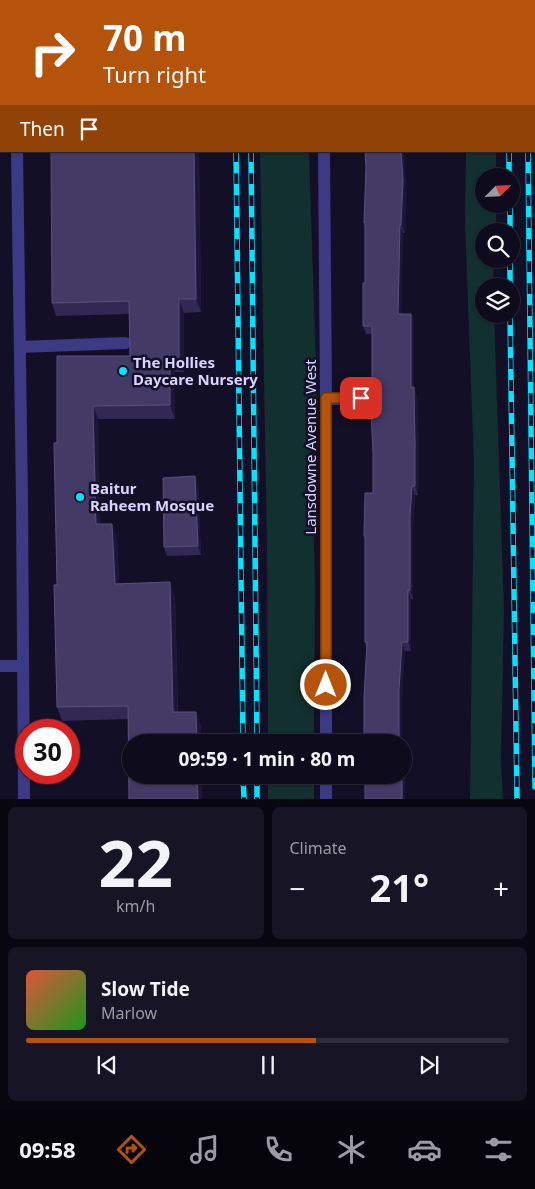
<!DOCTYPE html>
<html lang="en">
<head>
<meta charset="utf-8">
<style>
  body { margin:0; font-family:"Noto Sans",sans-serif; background:#171425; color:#f1f3f6; height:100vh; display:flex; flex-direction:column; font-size:19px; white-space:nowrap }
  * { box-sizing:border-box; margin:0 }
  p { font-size:16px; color:#9b9ba3 }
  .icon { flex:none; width:28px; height:28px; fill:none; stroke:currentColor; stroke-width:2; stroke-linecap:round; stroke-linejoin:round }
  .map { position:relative; height:799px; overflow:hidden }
  .details { display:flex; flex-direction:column; gap:8px; padding:8px; background:#08060f; flex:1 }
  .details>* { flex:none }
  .hud { position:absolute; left:0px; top:0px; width:535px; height:152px; box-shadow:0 1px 4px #0004,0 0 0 1px #2e2b3b; background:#b45309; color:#fff; overflow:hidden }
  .needle { width:32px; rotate:66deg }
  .tools { position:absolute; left:475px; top:168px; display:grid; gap:10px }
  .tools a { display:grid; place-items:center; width:45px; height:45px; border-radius:50%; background:#0e0b1c; box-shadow:0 1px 4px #0004,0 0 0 1px #2e2b3b; font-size:25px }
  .speed { position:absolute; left:15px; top:719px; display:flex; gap:10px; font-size:25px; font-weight:700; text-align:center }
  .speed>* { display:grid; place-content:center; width:65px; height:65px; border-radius:50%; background:#0e0b1c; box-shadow:0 1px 4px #0004,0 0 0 1px #2e2b3b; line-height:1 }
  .speed .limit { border:8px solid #d22; background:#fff; color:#111 }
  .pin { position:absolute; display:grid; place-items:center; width:42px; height:42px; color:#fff; margin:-21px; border-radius:10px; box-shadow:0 2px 8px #0006 }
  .me { position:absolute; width:55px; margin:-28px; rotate:0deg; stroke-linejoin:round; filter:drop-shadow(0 0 4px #0008) }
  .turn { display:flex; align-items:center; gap:18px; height:105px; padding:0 20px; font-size:22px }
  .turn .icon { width:65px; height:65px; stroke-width:2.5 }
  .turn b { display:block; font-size:35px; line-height:42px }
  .then { display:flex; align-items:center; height:48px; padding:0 20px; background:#0003; gap:10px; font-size:19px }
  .big { font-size:38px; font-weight:700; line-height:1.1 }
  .details .tile { flex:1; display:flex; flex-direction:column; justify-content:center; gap:8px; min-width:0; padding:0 18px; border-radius:8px; background:#171425 }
  .details .dial { align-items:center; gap:0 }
  .dial b { font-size:65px; line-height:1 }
  .song { display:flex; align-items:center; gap:15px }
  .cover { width:60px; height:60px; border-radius:8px; background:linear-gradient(135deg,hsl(10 70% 55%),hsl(120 70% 35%)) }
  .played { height:5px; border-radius:2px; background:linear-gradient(90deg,#b45309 60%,#2e2b3b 60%) }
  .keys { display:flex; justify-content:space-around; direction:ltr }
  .heat { display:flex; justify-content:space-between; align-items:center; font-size:28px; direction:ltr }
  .details .tiles { flex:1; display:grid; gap:8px; grid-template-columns:1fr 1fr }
  .tile:last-child { grid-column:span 2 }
  .trip { position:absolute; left:122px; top:734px; width:290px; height:50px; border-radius:25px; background:#0e0b1c; box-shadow:0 1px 4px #0004,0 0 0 1px #2e2b3b; font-weight:700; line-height:50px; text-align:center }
  .tabs { display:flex; height:80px; justify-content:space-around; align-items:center; background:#06040b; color:#9b9ba3 }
  .tabs .icon { width:35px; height:35px }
  .tabs .on { color:#b45309 }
  .tabs b { font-size:22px; color:#f1f3f6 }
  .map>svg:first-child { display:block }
  .green { fill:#12302f }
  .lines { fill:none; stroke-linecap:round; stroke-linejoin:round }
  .lane { stroke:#3d3a85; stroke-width:12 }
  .street { stroke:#3d3a85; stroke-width:12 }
  .rail-casing { stroke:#00e5ff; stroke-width:5.5 }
  .rail { stroke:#130f26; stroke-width:4; stroke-dasharray:11; stroke-linecap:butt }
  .wall { fill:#312854 }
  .shaded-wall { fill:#1d163a }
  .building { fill:#433a66; stroke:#5a527e }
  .route-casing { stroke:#753606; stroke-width:12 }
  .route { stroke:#b45309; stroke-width:9 }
  .poi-dot { fill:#00e5ff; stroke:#130f26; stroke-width:2 }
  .labels { text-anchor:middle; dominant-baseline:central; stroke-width:5; stroke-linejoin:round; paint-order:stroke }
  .poi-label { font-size:15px; font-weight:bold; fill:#d9d4ff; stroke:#130f26; text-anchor:start }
  .street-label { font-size:15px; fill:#d9d4ff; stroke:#130f26 }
</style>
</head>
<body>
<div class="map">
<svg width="535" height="799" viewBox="0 0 535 799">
  <rect width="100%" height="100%" fill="#130f26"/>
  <path class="green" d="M260 151H309L318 427 311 443 315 578 314 742H268L267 548Z
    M466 151H496V176H484V204H496V231H484V259H494L493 286H484V314H494L504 609 501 761 503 799H470L474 464 465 223Z
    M268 775H314V799H268Z"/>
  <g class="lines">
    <path class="lane" d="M0 91 1 90
      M20 347 125 343
      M0 666H23"/>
    <path class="street" d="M15 0V1
      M322 0V1
      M17 151 22 500 24 799
      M324 151 326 399V742
      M326 399H361
      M326 775V799"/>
    <defs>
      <path id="rail" d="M235 0V1
        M249 0V1
        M508 0V1
        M528 1V0
        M236 151 243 742
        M251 151 257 742
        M509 151V176
        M528 151 535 787
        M510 204V231
        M510 259V286
        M510 314 517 799
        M243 775 244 799
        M257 775V799"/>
    </defs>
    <use href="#rail" class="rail-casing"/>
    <use href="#rail" class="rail"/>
  </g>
  <path class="wall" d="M199 151 201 312 184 313V372H175V419H98L100 524 117 537 119 583 175 596 178 712 201 726V742H131V775H202V799H129L128 719 62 721 57 707V443L130 356 129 314 56 316 52 303Z
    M404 151 406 189 405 233H403L401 314H411L414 323V389L417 396 419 455 418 495H415L413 525V599H411V651H405L402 699 366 647 365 642V540L364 536 373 493V453L372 334H366L363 326 365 283V227L364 223 366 167Z
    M195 476 198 484 201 555 167 556 164 547Z"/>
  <path class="shaded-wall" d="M194 151H199L201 312 196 299Z
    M401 151H404L406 189 405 233 401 225Z
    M400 225 403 233 401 323 398 314Z
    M179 299 184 313V372L179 358Z
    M411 314 414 323V389L417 396 419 455 418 495 415 486 411 387Z
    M170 358 175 372V419L170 405Z
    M93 406 98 419 101 537 96 524Z
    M195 476 198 484 201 555 198 546Z
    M412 486 415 495 413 525V599L410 590V516Z
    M112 524 117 537 120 597 115 584Z
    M170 582 175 596 178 726 173 712Z
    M408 590 411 599V651L408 642Z
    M402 642 405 651 402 699V742H399V690Z
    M196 712 201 726V742H197Z
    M404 756 406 762 405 799H402V775H404Z
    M197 775H202V799H198Z"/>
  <path class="building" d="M50 0H192V1H50Z
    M366 0H400V1H366Z
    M51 151H194L196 299H179V358H170V405L93 406 96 524H112L115 584 170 582 173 712H196L197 742H131V775H197L198 799H129L128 706 57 707 54 585H57L54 443H57V356H130L129 301 52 303Z
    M365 151H401L403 180 401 225H400L398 314H411V387H414L415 446V486H412L410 516V590H408V642H402L399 690V742H364V698L367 642H365V536H364L365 493H373V453L370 389H372V326H363V283H365V223H364L366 167Z
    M195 476 198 546 164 547 163 478Z
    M365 775H402V799H365Z"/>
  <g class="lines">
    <defs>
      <path id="route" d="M326 685V398H361"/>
    </defs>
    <use href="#route" class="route-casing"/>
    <use href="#route" class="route"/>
  </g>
  <g class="poi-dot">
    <circle cx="123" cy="371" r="5"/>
    <circle cx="80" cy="497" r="5"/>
  </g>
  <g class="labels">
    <g class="poi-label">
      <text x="133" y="362">The Hollies<tspan x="133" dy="17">Daycare Nursery</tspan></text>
      <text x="90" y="488">Baitur<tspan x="90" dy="17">Raheem Mosque</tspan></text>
    </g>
    <g class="street-label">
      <text transform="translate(310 447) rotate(-90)">Lansdowne Avenue West</text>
    </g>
  </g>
</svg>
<div class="tools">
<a><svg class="needle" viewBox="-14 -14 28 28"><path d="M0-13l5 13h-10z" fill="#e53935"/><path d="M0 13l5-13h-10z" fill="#9b9ba3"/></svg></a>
<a><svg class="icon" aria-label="search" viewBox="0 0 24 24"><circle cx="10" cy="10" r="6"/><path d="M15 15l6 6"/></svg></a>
<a><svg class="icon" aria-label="layers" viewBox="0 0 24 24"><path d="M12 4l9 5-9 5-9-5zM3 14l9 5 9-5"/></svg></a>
</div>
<div class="speed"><div class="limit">30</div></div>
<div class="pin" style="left:361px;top:398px;background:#d93025"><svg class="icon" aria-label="arrive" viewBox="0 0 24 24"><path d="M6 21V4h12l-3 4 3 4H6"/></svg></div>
<svg class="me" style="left:326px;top:685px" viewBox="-20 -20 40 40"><circle r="17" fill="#b45309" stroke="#fff" stroke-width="3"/><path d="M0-11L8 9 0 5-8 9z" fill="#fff"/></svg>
<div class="trip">09:59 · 1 min · 80 m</div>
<div class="hud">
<div class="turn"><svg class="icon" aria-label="right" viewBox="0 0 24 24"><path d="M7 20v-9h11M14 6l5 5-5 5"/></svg><div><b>70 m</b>Turn right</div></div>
<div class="then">Then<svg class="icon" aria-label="arrive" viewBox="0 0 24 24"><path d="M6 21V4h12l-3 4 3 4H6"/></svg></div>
</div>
</div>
<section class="details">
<div class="tiles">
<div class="tile dial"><b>22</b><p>km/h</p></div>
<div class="tile"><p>Climate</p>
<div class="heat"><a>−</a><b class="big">21°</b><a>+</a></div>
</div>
<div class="tile">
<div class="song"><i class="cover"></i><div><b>Slow Tide</b><p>Marlow</p></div></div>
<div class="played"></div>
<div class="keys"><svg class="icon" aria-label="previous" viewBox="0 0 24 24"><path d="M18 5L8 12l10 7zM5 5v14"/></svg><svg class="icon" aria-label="pause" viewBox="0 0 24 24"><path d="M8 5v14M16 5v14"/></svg><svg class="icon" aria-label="next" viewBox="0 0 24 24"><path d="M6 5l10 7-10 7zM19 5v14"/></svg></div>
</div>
</div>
</section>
<nav class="tabs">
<b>09:58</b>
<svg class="icon on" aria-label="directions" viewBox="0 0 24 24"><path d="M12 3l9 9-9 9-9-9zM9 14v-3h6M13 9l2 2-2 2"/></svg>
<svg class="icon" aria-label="music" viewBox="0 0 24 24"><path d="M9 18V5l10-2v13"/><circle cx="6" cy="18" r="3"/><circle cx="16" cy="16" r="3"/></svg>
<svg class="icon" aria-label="phone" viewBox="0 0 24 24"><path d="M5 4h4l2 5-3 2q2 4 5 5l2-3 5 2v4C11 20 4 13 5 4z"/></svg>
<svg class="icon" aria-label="climate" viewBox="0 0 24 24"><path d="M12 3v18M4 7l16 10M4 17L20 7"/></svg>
<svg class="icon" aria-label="car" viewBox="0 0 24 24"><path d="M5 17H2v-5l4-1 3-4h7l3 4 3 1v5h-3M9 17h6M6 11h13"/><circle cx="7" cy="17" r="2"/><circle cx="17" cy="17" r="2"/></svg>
<svg class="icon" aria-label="filters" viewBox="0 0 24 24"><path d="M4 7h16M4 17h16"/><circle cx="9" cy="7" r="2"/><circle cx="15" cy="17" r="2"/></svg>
</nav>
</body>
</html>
